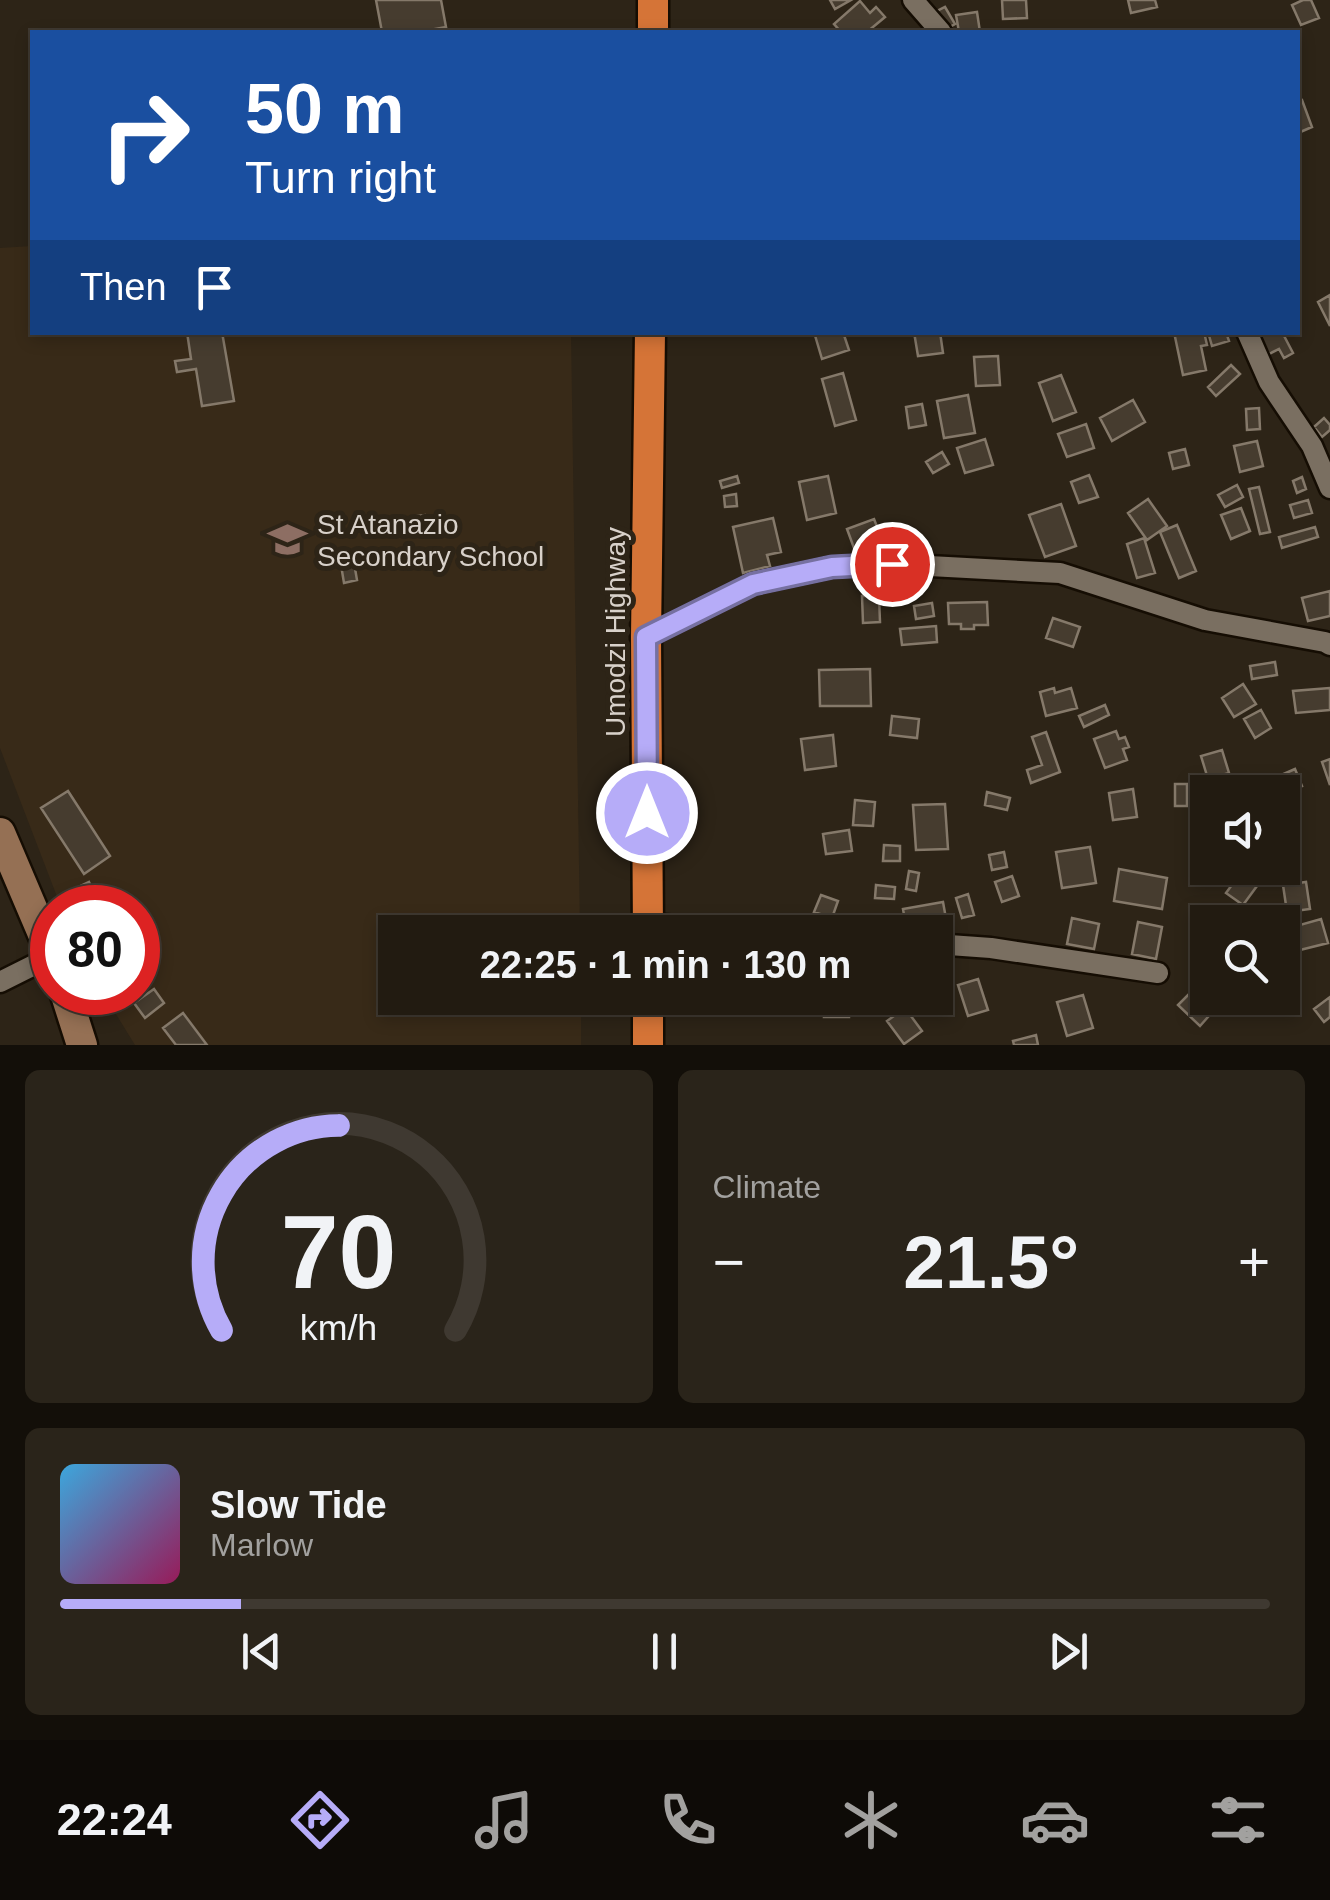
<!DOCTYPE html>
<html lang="en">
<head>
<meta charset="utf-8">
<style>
  body { margin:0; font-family:Helvetica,sans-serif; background:#2a241a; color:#f1f3f6; height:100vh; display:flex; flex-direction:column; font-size:38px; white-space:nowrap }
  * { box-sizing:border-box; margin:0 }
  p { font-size:32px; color:#a2a19f }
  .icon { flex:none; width:55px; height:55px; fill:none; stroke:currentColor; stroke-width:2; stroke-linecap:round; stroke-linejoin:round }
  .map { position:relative; height:1045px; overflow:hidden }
  .drawer { display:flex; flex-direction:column; gap:25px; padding:25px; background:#130f09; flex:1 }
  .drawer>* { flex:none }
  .top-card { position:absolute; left:30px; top:30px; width:1270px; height:305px; border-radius:0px; box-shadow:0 5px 15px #0003,0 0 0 2px #3f3931; background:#1a4fa0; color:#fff; overflow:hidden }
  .controls { position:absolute; left:1190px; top:775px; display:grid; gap:20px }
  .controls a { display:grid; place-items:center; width:110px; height:110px; border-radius:0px; background:#221b11; box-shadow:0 5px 15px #0003,0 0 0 2px #3f3931; font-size:50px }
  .speed { position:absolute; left:30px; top:885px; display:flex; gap:20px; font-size:50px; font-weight:700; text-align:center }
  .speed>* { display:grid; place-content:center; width:130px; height:130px; border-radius:50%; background:#221b11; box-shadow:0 5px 15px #0003,0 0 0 2px #3f3931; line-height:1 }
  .speed .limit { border:15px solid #d22; background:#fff; color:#111 }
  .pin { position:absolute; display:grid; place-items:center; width:85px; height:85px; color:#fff; margin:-42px; border:5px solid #fff; border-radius:50%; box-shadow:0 2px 10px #0007 }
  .me { position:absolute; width:110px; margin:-55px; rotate:0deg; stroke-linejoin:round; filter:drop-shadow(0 0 8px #0008) }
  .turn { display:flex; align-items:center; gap:35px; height:210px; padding:0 50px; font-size:45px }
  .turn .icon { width:130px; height:130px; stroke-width:2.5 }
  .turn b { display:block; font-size:70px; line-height:85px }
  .then { display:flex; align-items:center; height:95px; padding:0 50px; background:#0003; gap:20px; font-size:38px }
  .big { font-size:75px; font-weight:600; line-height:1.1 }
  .drawer .tile { flex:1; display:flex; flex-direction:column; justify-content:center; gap:15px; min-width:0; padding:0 35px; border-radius:15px; background:#2a241a }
  .drawer .dial { align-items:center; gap:0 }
  .dial svg { height:260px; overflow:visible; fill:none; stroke:#3f3931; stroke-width:7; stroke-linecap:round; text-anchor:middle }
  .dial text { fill:#f1f3f6; stroke:none }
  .song { display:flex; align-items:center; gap:30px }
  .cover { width:120px; height:120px; border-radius:15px; background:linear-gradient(135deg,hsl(200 70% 55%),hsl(330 70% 35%)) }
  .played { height:10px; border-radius:5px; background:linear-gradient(90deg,#b6acf8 15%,#3f3931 15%) }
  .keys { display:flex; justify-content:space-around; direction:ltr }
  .heat { display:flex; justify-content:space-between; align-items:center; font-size:55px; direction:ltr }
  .drawer .tiles { flex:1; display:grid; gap:25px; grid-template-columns:1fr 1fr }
  .tile:last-child { grid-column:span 2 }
  .trip { position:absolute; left:378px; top:915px; width:575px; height:100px; border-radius:0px; background:#221b11; box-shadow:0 5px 15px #0003,0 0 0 2px #3f3931; font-weight:600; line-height:100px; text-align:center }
  .dock { display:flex; height:160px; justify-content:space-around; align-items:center; background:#0e0b07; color:#a2a19f }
  .dock .icon { width:70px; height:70px }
  .dock .active { color:#b6acf8 }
  .dock b { font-size:45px; color:#f1f3f6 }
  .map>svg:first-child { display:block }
  .built { fill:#382a18 }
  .building { fill:#463c2f; stroke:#85796a; stroke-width:2.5 }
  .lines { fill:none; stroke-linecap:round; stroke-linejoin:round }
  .street-casing { stroke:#150d03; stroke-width:25 }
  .secondary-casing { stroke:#150d03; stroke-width:35 }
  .highway-casing { stroke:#150d03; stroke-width:35 }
  .street { stroke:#7a6f61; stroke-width:20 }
  .secondary { stroke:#957054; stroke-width:30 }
  .highway { stroke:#d57437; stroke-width:30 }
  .route-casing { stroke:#7670a1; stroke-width:25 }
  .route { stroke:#b6acf8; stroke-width:18 }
  .labels { text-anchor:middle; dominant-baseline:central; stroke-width:10; stroke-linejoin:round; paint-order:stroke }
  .poi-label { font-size:28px; fill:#d8d1ca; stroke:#2d2417; text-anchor:start }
  .street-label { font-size:28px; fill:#d8d1ca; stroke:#2d2417 }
</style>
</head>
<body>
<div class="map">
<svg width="1330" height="1045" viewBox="0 0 1330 1045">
  <rect width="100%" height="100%" fill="#2d2417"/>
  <path class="built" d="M32 246V332L571 333 580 932H395V998H581V1045H135L103 993 138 992V908L61 907 0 748V248Z"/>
  <path class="building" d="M376 0H441L446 27 419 32H382Z
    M830 0H851L835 9Z
    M1002 0H1026L1027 18 1003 19Z
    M1128 0H1155L1157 7 1131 13Z
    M1303 0H1311L1319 18 1301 25 1292 5Z
    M860 1 870 13 876 7 885 17 867 32H841L834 24Z
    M945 7 955 24 946 29 935 12Z
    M977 12 980 32H959L956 15Z
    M1302 100 1312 127 1298 133V101Z
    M1330 295V326L1318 302Z
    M187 332H222L234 401 202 406 196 369 177 372 175 361 191 359Z
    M814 332H843L849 350 822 359Z
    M914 332H940L943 353 918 356Z
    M1174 332H1204L1207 345 1201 346 1206 370 1183 375Z
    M1208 332H1226L1229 341 1212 346Z
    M1258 332H1282L1293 353 1284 358 1279 349 1269 354Z
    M998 356 1000 385 976 386 974 357Z
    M1231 365 1240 374 1216 396 1208 387Z
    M843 373 856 420 835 426 822 379Z
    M1061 375 1076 412 1053 421 1039 383Z
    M968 395 975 433 944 438 937 401Z
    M1133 400 1145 422 1112 441 1100 418Z
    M922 404 926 425 909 428 906 407Z
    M1259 408 1260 429 1247 430 1246 409Z
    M1324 418 1330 425V430L1322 437 1314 427Z
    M1086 424 1094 448 1067 457 1058 434Z
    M985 439 993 465 965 473 957 448Z
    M1257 441 1263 466 1240 472 1234 446Z
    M1185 449 1189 465 1173 469 1169 453Z
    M942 452 949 464 933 473 926 462Z
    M1089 475 1098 497 1079 503 1071 482Z
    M737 476 739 483 722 488 720 481Z
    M828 476 836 513 807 520 799 482Z
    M1302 477 1306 489 1297 493 1293 481Z
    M1237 485 1243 497 1225 507 1218 495Z
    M1259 487 1270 532 1260 534 1249 489Z
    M736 494 737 506 725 507 724 496Z
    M1148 499 1167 526 1147 540 1128 513Z
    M1308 500 1312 513 1294 518 1290 505Z
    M1061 504 1076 546 1045 557 1029 515Z
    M1241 508 1250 531 1231 539 1221 515Z
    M425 515 428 530 418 532 416 516Z
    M773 518 781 552 767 555 770 566 743 573 733 527Z
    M874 519 881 537 854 548 847 529Z
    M1177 525 1196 571 1179 578 1160 532Z
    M1315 527 1318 537 1282 548 1279 537Z
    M1144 538 1155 573 1137 578 1127 544Z
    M352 551 357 580 344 583 339 553Z
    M1330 591V616L1308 621 1302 598Z
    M862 596H879L880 622 863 623Z
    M987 602 988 625H974V629H961V624H949L948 603Z
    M932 603 934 616 916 619 914 606Z
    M1053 618 1080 627 1073 647 1046 638Z
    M936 626 937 642 902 645 900 629Z
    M1275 662 1277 675 1252 679 1250 666Z
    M870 669 871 706H820L819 670Z
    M1243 684 1256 704 1234 717 1222 698Z
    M1054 688 1055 693 1071 688 1077 708 1046 716 1040 692Z
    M1330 688V710L1296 713 1293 691Z
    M1105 705 1109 715 1084 727 1079 716Z
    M1261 710 1271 728 1255 738 1244 719Z
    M892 716 919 719 917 738 890 735Z
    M1116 731 1119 739 1125 737 1129 747 1123 749 1127 760 1105 768 1094 739Z
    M1046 732 1060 772 1031 783 1027 770 1042 765 1032 737Z
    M833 735 836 766 805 770 801 739Z
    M1222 750 1229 773 1208 779 1201 756Z
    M1330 759V785L1322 762Z
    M1295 769 1302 786 1287 793 1279 776Z
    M1175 784H1187V806H1175Z
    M1133 789 1137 817 1113 820 1109 793Z
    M68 791 110 856 84 874 41 808Z
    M987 792 1010 798 1007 810 985 805Z
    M855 800 875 802 873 826 853 825Z
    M945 804 948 849 916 850 913 805Z
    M849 830 852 851 826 854 823 834Z
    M884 845 900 846V861H883Z
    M1090 847 1096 883 1062 888 1056 852Z
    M1004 852 1007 867 992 870 989 855Z
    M1119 869 1167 878 1162 909 1114 901Z
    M909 871 919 873 916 891 906 889Z
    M1240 874 1257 886 1243 905 1226 893Z
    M1012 876 1019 896 1002 902 995 882Z
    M89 882 101 908H83L74 889Z
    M1306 882 1310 909 1287 912 1283 885Z
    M876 885 895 887 894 899 875 898Z
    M968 894 974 915 962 918 956 898Z
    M821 895 838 901 832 918 814 912Z
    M943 902 949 935 935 938V932H907L903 909Z
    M1218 909 1236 917 1234 922H1212Z
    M1072 918 1099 924 1094 949 1067 944Z
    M1321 919 1328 943 1296 951 1289 928Z
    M1138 922 1162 927 1156 959 1132 954Z
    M939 969 950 996 931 1004 928 998H935V971Z
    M978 979 988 1010 968 1016 958 985Z
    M154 989 164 1003 145 1018 134 1003Z
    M1194 989 1215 1009 1200 1026 1178 1005Z
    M1083 995 1093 1028 1067 1036 1057 1002Z
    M1330 997V1017L1324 1022 1314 1009Z
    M825 998H849V1017H824Z
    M905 1008 922 1031 904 1044 887 1021Z
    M183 1013 207 1045H176L163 1028Z
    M1036 1035 1038 1045H1014L1013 1041Z"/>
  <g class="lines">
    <defs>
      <path id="street" d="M913 0 941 32
        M1247 332 1269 382 1312 446 1330 488
        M646 637 753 584 832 567 892 564 1060 573 1205 620 1325 642 1330 645
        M648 924 767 932
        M935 944 991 948 1158 973
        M0 982 52 956"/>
      <path id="secondary" d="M0 833 52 955
        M65 992 82 1045"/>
      <path id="highway" d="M653 0V32
        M648 932 646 637 650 332
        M648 998V1045"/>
    </defs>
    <use href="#street" class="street-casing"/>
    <use href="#secondary" class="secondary-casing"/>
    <use href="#highway" class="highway-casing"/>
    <use href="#street" class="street"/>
    <use href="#secondary" class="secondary"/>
    <use href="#highway" class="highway"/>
  </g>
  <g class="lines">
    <defs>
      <path id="route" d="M647 813 646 637 753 584 832 567 892 564"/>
    </defs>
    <use href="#route" class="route-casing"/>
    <use href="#route" class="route"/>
  </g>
  <defs>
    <symbol id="school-bare" viewBox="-9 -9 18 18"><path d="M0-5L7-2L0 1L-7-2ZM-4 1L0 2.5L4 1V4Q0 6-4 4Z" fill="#8d6e63" stroke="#2d2417" stroke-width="2.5" paint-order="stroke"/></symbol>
  </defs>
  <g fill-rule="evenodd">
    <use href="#school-bare" x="260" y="512" width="55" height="55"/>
  </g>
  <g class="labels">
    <g class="poi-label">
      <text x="317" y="524">St Atanazio<tspan x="317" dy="32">Secondary School</tspan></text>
    </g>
    <g class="street-label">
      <text transform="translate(615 632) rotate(-90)">Umodzi Highway</text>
    </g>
  </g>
</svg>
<div class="controls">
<a><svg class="icon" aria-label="sound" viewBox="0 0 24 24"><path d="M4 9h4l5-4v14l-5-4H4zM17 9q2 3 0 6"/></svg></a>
<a><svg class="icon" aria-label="search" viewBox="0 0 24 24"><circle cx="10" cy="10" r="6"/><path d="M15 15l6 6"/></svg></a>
</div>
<div class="speed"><div class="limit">80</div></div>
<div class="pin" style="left:892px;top:564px;background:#d93025"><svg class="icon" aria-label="arrive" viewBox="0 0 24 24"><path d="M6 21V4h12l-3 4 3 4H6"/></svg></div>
<svg class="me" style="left:647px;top:813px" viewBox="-20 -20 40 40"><circle r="17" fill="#b6acf8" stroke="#fff" stroke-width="3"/><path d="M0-11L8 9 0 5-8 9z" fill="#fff"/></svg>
<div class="trip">22:25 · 1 min · 130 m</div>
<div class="top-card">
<div class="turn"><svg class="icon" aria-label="right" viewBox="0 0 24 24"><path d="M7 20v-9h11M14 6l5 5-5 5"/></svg><div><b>50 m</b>Turn right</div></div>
<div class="then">Then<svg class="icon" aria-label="arrive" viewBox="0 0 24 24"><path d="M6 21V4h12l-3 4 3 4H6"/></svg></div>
</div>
</div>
<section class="drawer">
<div class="tiles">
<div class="tile dial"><svg viewBox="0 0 100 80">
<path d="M14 69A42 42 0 1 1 86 69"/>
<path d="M14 69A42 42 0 0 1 50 6" stroke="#b6acf8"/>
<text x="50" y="56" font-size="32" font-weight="700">70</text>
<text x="50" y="72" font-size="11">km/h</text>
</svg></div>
<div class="tile"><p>Climate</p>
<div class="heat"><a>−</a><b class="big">21.5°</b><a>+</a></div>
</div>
<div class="tile">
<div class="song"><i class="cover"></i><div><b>Slow Tide</b><p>Marlow</p></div></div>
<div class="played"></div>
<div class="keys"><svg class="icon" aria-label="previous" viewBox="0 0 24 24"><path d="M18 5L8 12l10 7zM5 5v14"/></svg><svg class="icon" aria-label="pause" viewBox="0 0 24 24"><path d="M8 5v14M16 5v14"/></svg><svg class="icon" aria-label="next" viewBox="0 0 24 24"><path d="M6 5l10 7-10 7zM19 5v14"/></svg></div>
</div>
</div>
</section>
<nav class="dock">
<b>22:24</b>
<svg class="icon active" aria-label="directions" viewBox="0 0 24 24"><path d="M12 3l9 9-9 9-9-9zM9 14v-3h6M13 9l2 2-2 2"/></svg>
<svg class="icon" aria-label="music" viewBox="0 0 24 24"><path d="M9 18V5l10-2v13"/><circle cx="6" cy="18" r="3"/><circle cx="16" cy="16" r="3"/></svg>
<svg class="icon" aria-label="phone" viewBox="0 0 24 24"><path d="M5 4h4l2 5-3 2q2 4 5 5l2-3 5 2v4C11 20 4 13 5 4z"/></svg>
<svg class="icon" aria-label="climate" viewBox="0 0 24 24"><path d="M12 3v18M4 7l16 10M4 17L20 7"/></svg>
<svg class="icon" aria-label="car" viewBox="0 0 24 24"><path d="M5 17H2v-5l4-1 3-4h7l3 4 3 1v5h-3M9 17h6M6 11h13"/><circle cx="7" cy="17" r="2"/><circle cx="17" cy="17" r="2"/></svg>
<svg class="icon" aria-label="filters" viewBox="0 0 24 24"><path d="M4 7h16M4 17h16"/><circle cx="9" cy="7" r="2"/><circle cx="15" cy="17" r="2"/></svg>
</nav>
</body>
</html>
